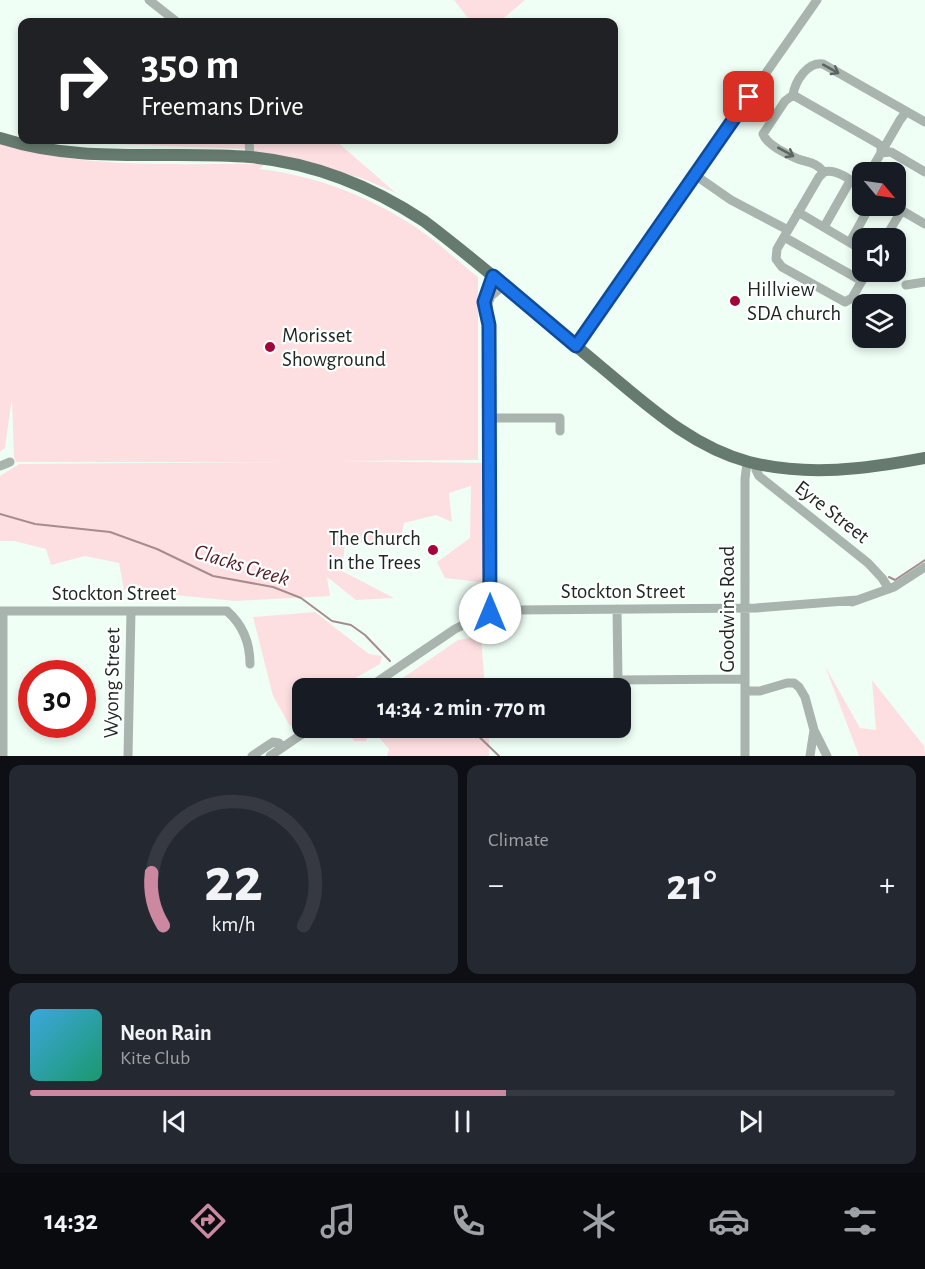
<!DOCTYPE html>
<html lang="en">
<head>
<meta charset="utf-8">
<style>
  body { margin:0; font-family:"Alegreya Sans",sans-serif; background:#242831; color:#f1f3f6; height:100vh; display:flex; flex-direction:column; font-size:22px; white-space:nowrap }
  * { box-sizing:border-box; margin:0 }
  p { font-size:20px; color:#9ea1a6 }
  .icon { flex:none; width:33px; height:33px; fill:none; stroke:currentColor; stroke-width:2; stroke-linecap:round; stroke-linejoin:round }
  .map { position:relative; height:756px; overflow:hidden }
  .side { display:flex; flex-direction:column; gap:9px; padding:9px; background:#0d0f14; flex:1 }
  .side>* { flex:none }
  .banner { position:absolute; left:18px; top:18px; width:600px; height:126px; border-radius:12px; box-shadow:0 3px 9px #0003; background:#202124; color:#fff; overflow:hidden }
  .needle { width:39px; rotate:119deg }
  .fabs { position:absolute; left:852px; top:162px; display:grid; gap:12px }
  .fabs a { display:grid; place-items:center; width:54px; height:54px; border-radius:12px; background:#171b24; box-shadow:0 3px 9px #0003; font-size:30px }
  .speed { position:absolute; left:18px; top:660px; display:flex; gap:12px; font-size:30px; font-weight:700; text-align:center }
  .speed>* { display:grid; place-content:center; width:78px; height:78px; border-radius:50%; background:#171b24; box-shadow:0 3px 9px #0003; line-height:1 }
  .speed .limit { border:9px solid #d22; background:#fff; color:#111 }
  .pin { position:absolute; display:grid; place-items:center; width:51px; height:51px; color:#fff; margin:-26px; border-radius:12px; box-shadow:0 3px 9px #0006 }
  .me { position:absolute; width:66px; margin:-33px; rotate:0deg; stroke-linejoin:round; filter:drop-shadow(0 0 4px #0008) }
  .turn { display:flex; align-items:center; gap:21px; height:126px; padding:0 24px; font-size:27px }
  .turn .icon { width:78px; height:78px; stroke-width:2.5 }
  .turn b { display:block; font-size:42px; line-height:51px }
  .big { font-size:45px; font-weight:700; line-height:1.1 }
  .side .tile { flex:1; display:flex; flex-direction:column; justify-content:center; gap:9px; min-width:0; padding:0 21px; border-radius:12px; background:#242831 }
  .side .dial { align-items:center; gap:0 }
  .dial svg { height:156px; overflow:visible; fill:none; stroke:#363941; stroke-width:7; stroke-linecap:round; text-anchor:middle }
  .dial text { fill:#f1f3f6; stroke:none }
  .song { display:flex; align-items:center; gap:18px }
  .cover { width:72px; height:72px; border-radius:9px; background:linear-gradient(135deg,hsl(200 70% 55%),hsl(160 70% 35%)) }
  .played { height:6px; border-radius:3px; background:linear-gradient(90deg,#cd88a1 55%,#363941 55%) }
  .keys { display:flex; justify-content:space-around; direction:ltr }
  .heat { display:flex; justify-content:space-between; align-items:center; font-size:33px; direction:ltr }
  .side .tiles { flex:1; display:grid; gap:9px; grid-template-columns:1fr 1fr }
  .tile:last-child { grid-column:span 2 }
  .trip { position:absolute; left:292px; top:678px; width:339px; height:60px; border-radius:12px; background:#171b24; box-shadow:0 3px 9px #0003; font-weight:700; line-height:60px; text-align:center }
  .dock { display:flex; height:96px; justify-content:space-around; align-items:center; background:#090b0e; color:#9ea1a6 }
  .dock .icon { width:42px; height:42px }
  .dock .on { color:#cd88a1 }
  .dock b { font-size:27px; color:#f1f3f6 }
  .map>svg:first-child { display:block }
  .green { fill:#fddfe1 }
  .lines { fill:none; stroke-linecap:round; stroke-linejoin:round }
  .stream { stroke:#a78c8e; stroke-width:2 }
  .minor { stroke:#a9b4ae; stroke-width:9 }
  .major { stroke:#667a6f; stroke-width:12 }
  .oneway { stroke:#5c6661 }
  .route-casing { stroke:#114b97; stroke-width:15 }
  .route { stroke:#1a73e8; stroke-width:10 }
  .poi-dot { fill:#a2053a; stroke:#fff; stroke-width:2 }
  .labels { text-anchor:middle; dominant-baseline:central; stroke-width:4.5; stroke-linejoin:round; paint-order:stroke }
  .poi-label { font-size:21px; fill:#1d2722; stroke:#fff; text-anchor:start }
  .street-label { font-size:21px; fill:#1d2722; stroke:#fff }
  .water-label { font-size:22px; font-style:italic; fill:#542029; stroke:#fff }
</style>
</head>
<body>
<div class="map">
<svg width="925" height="756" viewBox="0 0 925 756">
  <rect width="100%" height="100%" fill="#effff6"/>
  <path class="green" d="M454 0H525L499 22H471Z
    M32 140H243L251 147 255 143V140H335L396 193 361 178 244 149 39 141Z
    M0 143C85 170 176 163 265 164L259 169C312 175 364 194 409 223 434 238 455 259 478 277V460L337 461 482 463 487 583 445 578 437 562 470 538 471 486 449 493 452 522 436 515 404 523 401 539 345 544 342 571 394 598 356 600 327 577 330 596 235 601 124 590 119 563 85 556 51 565 46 549 14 541H0V476L19 464 298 462H16L14 457 12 398 5 448 0 452Z
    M315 612 369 654 382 656 380 664 338 688H303V716L290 726 273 696 253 617Z
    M481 636 485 688H388L458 640Z
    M825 666 860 728 876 730 872 680 924 746 925 756H859Z
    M347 728H489V756H387L389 749 371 728 366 741H354Z"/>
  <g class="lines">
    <path class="stream" d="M0 514 35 524 110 532 157 549 213 576 273 587 301 598 332 621 351 625 365 635 390 661
      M889 577 895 580 925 560
      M409 680 423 688
      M470 728 499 756"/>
    <path class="minor" d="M149 0 177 22
      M793 95 877 143 881 146V153
      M249 140 250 157
      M881 153 891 152 925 172
      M824 172C816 162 809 163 798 159 788 155 767 145 763 134L785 101 793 95C795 81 808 61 823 64L925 122
      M824 172 819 177 777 249 776 259 782 267 845 302 852 298 867 272
      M824 172C836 168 852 181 862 188
      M870 172 900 120 906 112
      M695 175 731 200 788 230
      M894 206 925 224
      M798 212 862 250
      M824 227 850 181
      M784 237 862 281
      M885 238 902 210
      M850 242 870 206
      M906 285 925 282
      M575 346 817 0
      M489 418H560V431
      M756 464V470L759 476 868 563 882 578 889 589
      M0 466 10 462
      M852 602 894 587 925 567
      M617 609 618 680 745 679
      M0 611H227C243 625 250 643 250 664
      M3 611V756
      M490 613 491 465 488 304 491 296 504 285
      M368 688 455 629 471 621 490 613 517 610 756 608 857 600
      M746 691H760L787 683H794L799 687 805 697 814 730 827 756
      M128 756 131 611
      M252 756 273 742 279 743 282 748
      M270 756 311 728
      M745 756V479L747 462
      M810 756 814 730"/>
    <path class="major" d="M0 138C84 165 165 150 250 157 314 163 371 186 424 221 485 267 542 318 600 366 646 404 690 446 749 462 807 477 867 469 925 458"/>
  </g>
  <defs><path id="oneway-shaft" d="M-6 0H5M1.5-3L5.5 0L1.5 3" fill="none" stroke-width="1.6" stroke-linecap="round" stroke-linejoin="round" transform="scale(1.5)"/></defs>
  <g class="oneway">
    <use href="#oneway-shaft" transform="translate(831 69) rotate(29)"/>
    <use href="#oneway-shaft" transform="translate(786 152) rotate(29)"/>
  </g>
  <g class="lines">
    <defs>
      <path id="route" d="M490 613 489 325 484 302 493 276 576 346 749 97"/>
    </defs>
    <use href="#route" class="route-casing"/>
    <use href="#route" class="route"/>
  </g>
  <g class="poi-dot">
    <circle cx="735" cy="301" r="6"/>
    <circle cx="270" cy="347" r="6"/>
    <circle cx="433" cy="550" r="6"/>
  </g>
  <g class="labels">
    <g class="poi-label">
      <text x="747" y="289">Hillview<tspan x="747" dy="24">SDA church</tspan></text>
      <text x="282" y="335">Morisset<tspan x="282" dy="24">Showground</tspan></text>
      <text x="421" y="538" text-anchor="end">The Church<tspan x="421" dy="24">in the Trees</tspan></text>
    </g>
    <g class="street-label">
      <text transform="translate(832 512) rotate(38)">Eyre Street</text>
      <text x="623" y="591">Stockton Street</text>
      <text x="114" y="593">Stockton Street</text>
      <text transform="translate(727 609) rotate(-90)">Goodwins Road</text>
      <text transform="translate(112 683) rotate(-89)">Wyong Street</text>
    </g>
    <g class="water-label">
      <text transform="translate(242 565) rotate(17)">Clacks Creek</text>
    </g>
  </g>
</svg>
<div class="fabs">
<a><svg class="needle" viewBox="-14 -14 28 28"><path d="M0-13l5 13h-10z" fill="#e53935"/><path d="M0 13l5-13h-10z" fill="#9ea1a6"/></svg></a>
<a><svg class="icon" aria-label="sound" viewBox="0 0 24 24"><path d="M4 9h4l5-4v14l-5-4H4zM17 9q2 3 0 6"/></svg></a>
<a><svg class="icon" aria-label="layers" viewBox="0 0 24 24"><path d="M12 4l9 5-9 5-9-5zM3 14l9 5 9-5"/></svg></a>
</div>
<div class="speed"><div class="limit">30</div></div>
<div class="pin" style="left:749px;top:97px;background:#d93025"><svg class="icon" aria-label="arrive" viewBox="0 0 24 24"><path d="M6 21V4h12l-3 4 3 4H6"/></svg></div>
<svg class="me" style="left:490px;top:613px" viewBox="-20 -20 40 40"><circle r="19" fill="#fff"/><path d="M0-13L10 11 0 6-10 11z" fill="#1a73e8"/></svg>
<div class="trip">14:34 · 2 min · 770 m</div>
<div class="banner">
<div class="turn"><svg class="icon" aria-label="right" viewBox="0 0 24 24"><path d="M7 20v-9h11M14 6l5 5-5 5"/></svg><div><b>350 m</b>Freemans Drive</div></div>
</div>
</div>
<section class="side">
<div class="tiles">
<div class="tile dial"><svg viewBox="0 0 100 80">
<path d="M14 69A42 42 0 1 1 86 69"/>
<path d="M14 69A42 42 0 0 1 8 42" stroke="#cd88a1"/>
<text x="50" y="56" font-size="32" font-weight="700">22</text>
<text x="50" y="72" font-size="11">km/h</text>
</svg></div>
<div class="tile"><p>Climate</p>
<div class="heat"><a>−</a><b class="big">21°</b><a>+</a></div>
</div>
<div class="tile">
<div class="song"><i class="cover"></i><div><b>Neon Rain</b><p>Kite Club</p></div></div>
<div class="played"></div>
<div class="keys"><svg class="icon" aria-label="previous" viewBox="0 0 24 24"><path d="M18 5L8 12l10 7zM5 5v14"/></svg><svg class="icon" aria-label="pause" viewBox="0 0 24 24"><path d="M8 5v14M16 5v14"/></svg><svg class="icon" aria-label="next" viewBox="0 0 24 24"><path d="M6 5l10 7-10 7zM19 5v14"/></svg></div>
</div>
</div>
</section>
<nav class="dock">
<b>14:32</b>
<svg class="icon on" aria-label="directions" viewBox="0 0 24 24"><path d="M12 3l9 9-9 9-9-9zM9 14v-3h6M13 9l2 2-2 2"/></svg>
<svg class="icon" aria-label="music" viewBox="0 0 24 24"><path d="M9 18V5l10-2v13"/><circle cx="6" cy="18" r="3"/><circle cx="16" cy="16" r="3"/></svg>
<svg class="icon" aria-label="phone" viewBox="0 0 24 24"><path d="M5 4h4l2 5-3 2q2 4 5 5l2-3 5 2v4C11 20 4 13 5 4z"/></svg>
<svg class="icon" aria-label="climate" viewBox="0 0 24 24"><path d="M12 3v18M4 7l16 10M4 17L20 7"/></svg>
<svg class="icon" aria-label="car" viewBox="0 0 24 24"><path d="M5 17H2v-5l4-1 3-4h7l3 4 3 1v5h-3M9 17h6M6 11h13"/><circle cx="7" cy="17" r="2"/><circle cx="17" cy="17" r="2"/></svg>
<svg class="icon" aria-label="filters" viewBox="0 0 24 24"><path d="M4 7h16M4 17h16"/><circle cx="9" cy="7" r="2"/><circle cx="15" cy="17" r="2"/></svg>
</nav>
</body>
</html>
